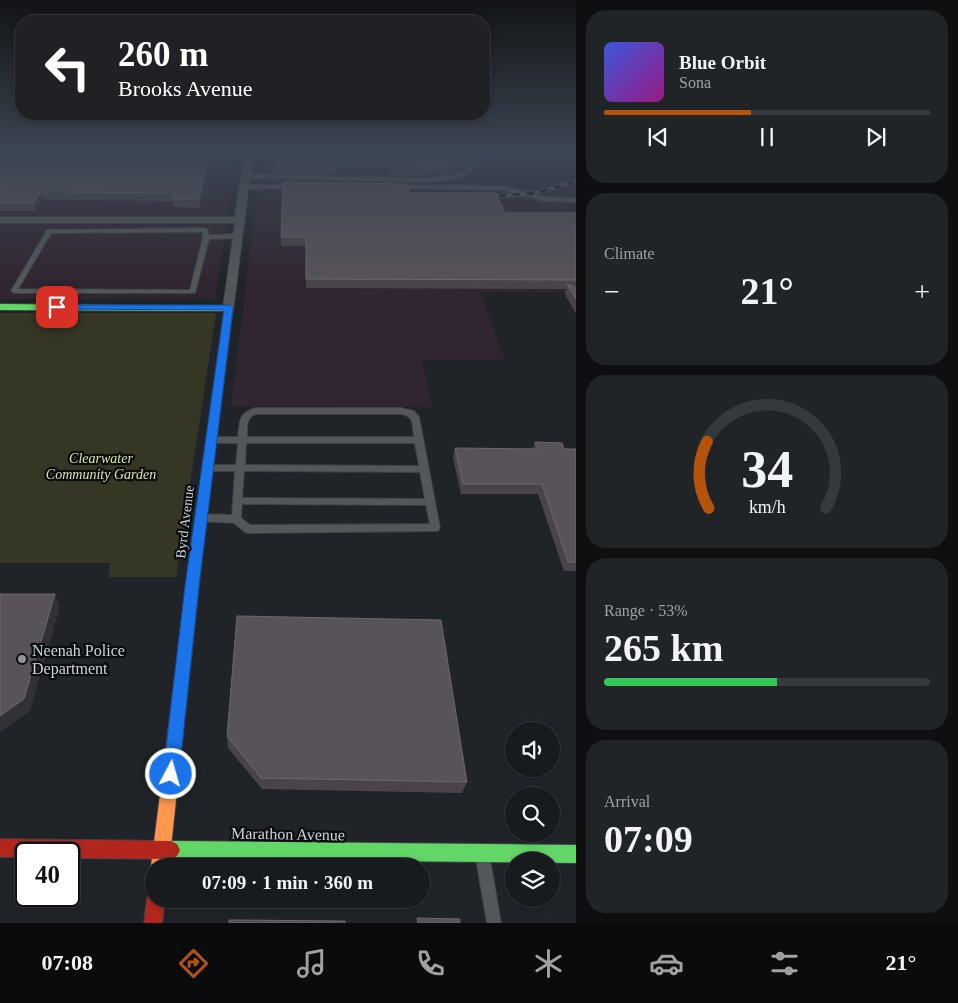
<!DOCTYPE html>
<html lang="en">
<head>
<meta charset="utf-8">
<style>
  body { margin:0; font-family:Georgia,serif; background:#212427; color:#f1f3f6; height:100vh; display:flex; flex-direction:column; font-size:19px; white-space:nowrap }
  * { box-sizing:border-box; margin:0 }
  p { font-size:16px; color:#9fa1a4 }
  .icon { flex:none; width:28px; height:28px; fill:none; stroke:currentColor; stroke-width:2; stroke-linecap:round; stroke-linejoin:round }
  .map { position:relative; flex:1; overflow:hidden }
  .panel { display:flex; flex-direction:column; gap:10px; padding:10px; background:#0d0f10; width:382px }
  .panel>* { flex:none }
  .hud { position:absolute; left:15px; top:15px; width:475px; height:105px; border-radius:20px; box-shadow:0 2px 8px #0003,0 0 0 1px #36393c; background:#202124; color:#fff; overflow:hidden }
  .fabs { position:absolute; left:505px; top:722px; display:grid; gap:10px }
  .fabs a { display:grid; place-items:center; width:55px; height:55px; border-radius:50%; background:#181b1e; box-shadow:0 2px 8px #0003,0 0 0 1px #36393c; font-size:25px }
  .speed { position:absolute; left:15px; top:842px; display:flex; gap:10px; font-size:25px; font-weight:700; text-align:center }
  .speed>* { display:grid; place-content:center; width:65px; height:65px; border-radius:50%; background:#181b1e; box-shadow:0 2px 8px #0003,0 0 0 1px #36393c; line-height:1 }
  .speed .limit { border:2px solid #111; border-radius:8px; background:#fff; color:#111 }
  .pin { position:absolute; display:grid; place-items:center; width:42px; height:42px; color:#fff; margin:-21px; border-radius:10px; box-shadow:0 2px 8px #0006 }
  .me { position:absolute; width:55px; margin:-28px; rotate:6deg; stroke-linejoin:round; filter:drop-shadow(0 0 4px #0008) }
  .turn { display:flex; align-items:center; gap:18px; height:105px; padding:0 20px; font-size:22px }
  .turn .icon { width:65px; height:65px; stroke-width:2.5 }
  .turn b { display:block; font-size:35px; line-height:42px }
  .big { font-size:38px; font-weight:700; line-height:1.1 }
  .panel .card { flex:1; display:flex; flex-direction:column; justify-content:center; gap:8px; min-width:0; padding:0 18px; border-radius:20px; background:#212427 }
  .panel .dial { align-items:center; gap:0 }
  .dial svg { height:130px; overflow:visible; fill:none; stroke:#36393c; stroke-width:7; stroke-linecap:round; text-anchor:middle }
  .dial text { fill:#f1f3f6; stroke:none }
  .song { display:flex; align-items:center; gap:15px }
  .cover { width:60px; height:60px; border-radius:8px; background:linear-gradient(135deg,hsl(230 70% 55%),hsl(310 70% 35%)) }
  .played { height:5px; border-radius:2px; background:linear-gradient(90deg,#b45309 45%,#36393c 45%) }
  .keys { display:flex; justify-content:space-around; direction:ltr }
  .heat { display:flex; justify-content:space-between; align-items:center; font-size:28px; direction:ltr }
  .charge { height:8px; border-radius:4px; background:linear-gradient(90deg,#34c759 53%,#36393c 0) }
  .trip { position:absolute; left:145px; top:858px; width:285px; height:50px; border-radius:25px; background:#181b1e; box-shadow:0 2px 8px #0003,0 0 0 1px #36393c; font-weight:700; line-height:50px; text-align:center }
  .tabs { display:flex; height:80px; justify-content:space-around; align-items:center; background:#0a0b0c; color:#9fa1a4 }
  .tabs .icon { width:35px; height:35px }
  .tabs .on { color:#b45309 }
  .tabs b { font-size:22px; color:#f1f3f6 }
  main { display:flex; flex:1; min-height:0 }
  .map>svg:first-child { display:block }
  .industrial { fill:#302632 }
  .green { fill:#353724 }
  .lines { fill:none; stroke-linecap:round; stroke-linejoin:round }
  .lane-casing { stroke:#3d4045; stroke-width:2 }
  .street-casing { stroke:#3d4045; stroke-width:2 }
  .fast-casing { stroke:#3d4045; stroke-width:2 }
  .slow-casing { stroke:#3d4045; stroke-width:2 }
  .jam-casing { stroke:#3d4045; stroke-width:2 }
  .lane { fill:#54575a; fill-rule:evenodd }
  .street { fill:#54575a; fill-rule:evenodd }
  .fast { fill:#63d668; fill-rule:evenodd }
  .slow { fill:#ff974d; fill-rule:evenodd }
  .jam { fill:#b3261e; fill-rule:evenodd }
  .rail-casing { stroke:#575a5e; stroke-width:4 }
  .rail { stroke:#0a0d10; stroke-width:2.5; stroke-dasharray:7; stroke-linecap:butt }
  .wall { fill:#48444a }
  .shaded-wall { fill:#323136 }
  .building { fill:#575359; stroke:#6a676d }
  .route { fill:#1a73e8; stroke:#114b97 }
  .poi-dot { fill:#92969a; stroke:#0a0d10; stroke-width:2 }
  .labels { text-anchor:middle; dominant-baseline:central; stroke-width:4.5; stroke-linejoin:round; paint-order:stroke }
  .park-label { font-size:14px; font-style:italic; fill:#e1e7a0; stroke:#0a0d10 }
  .street-label { font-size:14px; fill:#cfd3d8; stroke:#0a0d10 }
  .near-poi-label { font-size:16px; fill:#cfd3d8; stroke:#0a0d10; text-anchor:start }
  .near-street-label { font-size:16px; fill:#cfd3d8; stroke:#0a0d10 }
</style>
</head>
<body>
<main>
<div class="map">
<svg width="576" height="923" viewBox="0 0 576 923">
  <rect width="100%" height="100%" fill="#202428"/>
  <path class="industrial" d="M0 152H238L215 299H0Z
    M262 152H564L575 154V292H480L505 360H422L432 407 231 406Z"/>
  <path class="green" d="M0 313H216L176 577H108L110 563H0Z"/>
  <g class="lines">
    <defs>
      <path id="lane" d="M477 152H481L482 160C466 182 441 181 416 182L246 178 243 176 246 174 416 178C438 178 463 179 478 160Z
        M294 185 297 187 296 188 244 189 241 187 244 185Z
        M397 185 504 186 544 197 576 198V202L544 201 504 190 395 188 394 187Z
        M205 228 208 230 209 235 238 234 241 236 238 238 209 239 195 293H14L11 291 47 230ZM202 232 203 237 190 290 18 289 51 233Z
        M256 408H401L414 411 419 417 440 528 438 531 248 533 245 532 234 523 198 521 196 518 198 515 201 514 232 515 235 471H208L204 468 208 465H236L238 443H212L208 440 212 437H238C240 421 238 413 256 408ZM256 414H401C415 416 412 425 414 437H247C247 428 246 417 256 414ZM246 443H415L419 466 245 465ZM244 471 420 472 425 499 242 498ZM242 504 426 505 430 524 250 525 241 518Z
        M483 852 488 854 490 859 501 923H487L476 859 478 854Z"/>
      <path id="street" d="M245 152H253L233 311 229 312 223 308 235 223H0V217H235Z"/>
      <path id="fast" d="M0 304 232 306 233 308 201 565 200 569 195 570 190 569 189 565 224 311 0 310Z
        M171 841 576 845V863L171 859 165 856 162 850 165 844Z"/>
      <path id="slow" d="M195 560 200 561 201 565 169 866H154V872L151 866 189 565 190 561Z"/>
      <path id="jam" d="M0 839 171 841 177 844 180 850 177 856 171 859 69 858V854H26V857H0Z
        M154 891V899H165L162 923H144L147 899 149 892Z"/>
    </defs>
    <use href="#lane" class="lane-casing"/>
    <use href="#street" class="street-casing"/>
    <use href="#fast" class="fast-casing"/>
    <use href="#slow" class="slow-casing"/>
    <use href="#jam" class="jam-casing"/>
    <use href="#lane" class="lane"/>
    <use href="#street" class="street"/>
    <use href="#fast" class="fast"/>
    <use href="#slow" class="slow"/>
    <use href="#jam" class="jam"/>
    <defs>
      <path id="rail" d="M485 197 536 193 576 181"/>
    </defs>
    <use href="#rail" class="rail-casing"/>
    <use href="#rail" class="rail"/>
  </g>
  <path class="wall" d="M0 152H213L200 208 174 207 173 201 43 200 36 211H0Z
    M270 152H474L475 154 474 162 467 167H449L448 174 391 176 389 167H336V174L276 173 277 155H270Z
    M410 193 505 213H576V314L565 294 566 289 306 288V246H281V237Z
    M535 442 564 449H576V571H564L538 494H461L453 458 455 448 533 449Z
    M227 736 467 782 462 793 262 789 228 748Z"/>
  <path class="shaded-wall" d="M210 152H213L200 208 199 199Z
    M475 154 474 162 467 167 468 159Z
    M447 167H449L448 174 446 175Z
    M41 192 43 200 36 211 34 203Z
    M55 594 60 607 30 711 0 732V716Z"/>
  <path class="building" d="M0 152H210L199 199H173L175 193 41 192 34 203H0Z
    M277 152H474L475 154 468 159H446L449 167 392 168 390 159H336V166L276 165Z
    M283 182 407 184 410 193H496L505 213H576V280L306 279V237H281Z
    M567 284 576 288V299Z
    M535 442 562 443 564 449H576V562H568L542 484H463L455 448 538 449Z
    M0 594H55L24 699 0 716Z
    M237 616 441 620 467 782 261 778 227 736Z
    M417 918 460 919V923H418Z
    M229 920 345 921V923H229Z"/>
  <linearGradient id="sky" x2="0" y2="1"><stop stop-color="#121416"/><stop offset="0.54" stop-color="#3c4553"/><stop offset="1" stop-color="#3c4553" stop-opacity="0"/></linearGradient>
  <rect width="576" height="282" fill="url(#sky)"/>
  <path class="route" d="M57 305H229L233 308 199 586 179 774 177 779 171 782 165 779 163 774 185 586 224 310 54 309V306Z"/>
  <circle class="poi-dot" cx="22" cy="659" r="5"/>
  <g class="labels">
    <g class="park-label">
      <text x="101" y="458">Clearwater<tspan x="101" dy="16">Community Garden</tspan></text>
    </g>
    <g class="street-label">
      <text transform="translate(185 522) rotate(-83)">Byrd Avenue</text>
    </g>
    <g class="near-poi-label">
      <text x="32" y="650">Neenah Police<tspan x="32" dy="18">Department</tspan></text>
    </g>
    <g class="near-street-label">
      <text transform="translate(288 834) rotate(1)">Marathon Avenue</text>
    </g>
  </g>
</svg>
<div class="fabs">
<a><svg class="icon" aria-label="sound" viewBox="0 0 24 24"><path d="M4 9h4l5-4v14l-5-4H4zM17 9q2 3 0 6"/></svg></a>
<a><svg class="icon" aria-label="search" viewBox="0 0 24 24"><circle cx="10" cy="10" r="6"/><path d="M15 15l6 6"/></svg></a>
<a><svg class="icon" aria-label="layers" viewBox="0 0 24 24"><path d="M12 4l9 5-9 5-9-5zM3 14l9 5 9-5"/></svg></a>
</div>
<div class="speed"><div class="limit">40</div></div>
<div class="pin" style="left:57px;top:307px;background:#d93025"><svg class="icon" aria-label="arrive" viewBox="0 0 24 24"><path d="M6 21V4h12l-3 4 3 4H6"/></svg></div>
<svg class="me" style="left:171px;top:774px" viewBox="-20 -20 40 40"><circle r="17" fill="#1a73e8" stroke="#fff" stroke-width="3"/><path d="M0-11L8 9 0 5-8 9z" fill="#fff"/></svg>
<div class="trip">07:09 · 1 min · 360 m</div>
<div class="hud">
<div class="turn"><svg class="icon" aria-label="left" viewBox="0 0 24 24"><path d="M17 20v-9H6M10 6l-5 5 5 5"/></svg><div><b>260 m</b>Brooks Avenue</div></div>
</div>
</div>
<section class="panel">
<div class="card">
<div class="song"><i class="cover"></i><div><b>Blue Orbit</b><p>Sona</p></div></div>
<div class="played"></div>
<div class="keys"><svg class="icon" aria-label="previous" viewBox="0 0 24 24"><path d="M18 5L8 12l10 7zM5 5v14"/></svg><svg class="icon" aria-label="pause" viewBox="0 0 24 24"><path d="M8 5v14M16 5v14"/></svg><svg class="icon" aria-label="next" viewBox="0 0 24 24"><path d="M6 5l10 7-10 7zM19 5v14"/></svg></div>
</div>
<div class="card"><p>Climate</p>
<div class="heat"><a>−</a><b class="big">21°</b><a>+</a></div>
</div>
<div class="card dial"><svg viewBox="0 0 100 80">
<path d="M14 69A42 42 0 1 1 86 69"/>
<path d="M14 69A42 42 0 0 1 13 28" stroke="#b45309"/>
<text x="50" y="56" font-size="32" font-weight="700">34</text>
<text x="50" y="72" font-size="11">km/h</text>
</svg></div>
<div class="card"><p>Range · 53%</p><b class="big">265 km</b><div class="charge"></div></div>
<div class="card"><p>Arrival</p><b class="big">07:09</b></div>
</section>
</main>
<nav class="tabs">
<b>07:08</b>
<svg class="icon on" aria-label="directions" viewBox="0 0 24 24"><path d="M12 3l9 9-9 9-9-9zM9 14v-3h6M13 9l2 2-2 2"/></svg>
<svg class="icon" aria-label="music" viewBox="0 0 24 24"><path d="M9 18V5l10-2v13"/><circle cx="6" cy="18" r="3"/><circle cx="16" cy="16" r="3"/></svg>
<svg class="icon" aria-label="phone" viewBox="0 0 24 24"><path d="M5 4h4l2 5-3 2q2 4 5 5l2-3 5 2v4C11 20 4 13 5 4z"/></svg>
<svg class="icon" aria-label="climate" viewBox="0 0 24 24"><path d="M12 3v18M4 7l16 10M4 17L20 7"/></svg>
<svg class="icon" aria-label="car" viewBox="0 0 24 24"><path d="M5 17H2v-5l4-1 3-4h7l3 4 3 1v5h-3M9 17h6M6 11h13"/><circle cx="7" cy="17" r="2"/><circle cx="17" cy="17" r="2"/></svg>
<svg class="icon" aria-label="filters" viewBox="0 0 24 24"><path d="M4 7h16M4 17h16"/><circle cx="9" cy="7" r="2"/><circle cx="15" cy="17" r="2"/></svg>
<b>21°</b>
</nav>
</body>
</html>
